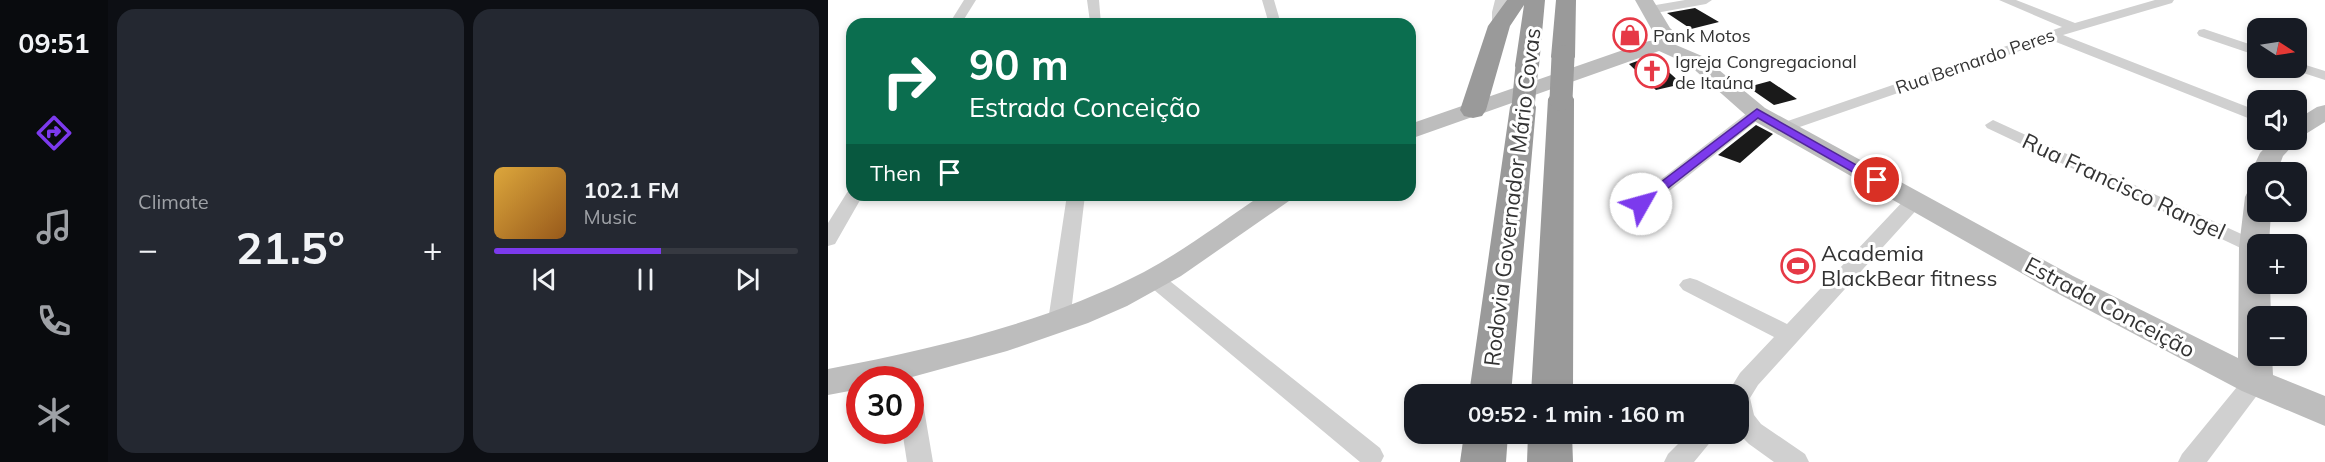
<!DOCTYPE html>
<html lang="en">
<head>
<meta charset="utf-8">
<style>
  body { margin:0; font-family:Mulish,sans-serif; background:#242831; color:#f1f3f6; height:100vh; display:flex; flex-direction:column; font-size:22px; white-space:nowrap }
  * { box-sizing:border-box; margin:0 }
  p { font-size:20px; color:#9ea1a6 }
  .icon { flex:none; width:33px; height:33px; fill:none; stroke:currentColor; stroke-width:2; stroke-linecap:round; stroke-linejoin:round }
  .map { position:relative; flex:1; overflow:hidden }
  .sheet { display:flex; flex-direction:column; gap:9px; padding:9px; background:#0d0f14; width:720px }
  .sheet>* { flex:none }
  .hud { position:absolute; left:18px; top:18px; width:570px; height:183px; border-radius:18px; box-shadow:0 3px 9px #0003; background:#0b6e4f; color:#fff; overflow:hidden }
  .needle { width:39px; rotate:102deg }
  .buttons { position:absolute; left:1419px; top:18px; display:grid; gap:12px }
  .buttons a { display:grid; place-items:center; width:60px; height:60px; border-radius:12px; background:#171b24; box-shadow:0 3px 9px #0003; font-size:30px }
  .speed { position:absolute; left:18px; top:366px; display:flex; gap:12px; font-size:30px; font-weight:700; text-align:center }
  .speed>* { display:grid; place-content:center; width:78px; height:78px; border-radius:50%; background:#171b24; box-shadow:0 3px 9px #0003; line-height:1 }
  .speed .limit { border:9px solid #d22; background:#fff; color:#111 }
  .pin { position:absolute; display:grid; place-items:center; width:51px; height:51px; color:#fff; margin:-26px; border:3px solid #fff; border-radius:50%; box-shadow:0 2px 6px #0007 }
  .me { position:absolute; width:66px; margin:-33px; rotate:52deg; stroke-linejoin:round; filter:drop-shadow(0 0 4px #0008) }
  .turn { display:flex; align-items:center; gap:21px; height:126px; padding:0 24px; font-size:27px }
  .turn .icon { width:78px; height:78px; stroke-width:2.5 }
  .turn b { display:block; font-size:42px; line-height:51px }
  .then { display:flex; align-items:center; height:57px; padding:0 24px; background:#0003; gap:12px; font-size:22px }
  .big { font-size:45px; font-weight:700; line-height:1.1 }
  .sheet .tile { flex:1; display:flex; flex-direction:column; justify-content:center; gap:9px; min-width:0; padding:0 21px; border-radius:18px; background:#242831 }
  .song { display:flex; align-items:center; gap:18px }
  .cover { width:72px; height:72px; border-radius:9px; background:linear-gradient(135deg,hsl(40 70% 55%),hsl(30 70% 35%)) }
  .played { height:6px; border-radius:3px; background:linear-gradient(90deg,#7c3aed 55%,#363941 55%) }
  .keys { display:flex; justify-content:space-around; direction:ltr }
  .heat { display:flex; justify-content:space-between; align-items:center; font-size:33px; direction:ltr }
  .sheet .tiles { flex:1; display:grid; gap:9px; grid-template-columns:repeat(2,1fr) }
  .trip { position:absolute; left:576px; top:384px; width:345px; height:60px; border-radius:18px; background:#171b24; box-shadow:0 3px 9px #0003; font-weight:700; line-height:60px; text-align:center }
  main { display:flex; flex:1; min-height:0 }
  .menu { display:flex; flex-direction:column; width:108px; justify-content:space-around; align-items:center; background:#090b0e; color:#9ea1a6 }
  .menu .icon { width:42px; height:42px }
  .menu .active { color:#7c3aed }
  .menu b { font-size:27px; color:#f1f3f6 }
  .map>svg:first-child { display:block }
  .building { fill:#1a1a1a }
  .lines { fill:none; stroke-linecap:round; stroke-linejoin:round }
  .street { fill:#d0d0d0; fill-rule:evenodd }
  .secondary { fill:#bdbdbd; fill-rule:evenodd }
  .highway { fill:#9a9a9a; fill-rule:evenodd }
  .highway-bridge { stroke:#9a9a9a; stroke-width:23 }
  .route { fill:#7c3aed; stroke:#51269a; stroke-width:1.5 }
  .labels { text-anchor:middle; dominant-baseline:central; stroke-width:6; stroke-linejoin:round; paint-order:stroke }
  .far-poi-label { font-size:18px; fill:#333; stroke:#fff; text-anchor:start }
  .far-street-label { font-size:18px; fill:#333; stroke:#fff }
  .street-label { font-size:22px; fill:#333; stroke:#fff }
  .poi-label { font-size:22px; fill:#333; stroke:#fff; text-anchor:start }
</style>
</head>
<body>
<main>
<nav class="menu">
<b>09:51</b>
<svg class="icon active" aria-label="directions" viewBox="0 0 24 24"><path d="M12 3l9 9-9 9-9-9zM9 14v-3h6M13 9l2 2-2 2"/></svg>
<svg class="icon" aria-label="music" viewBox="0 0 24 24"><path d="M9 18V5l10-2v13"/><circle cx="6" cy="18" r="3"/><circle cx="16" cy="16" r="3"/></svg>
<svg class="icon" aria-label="phone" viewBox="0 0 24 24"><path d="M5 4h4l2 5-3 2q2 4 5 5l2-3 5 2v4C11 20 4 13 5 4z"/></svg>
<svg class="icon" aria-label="climate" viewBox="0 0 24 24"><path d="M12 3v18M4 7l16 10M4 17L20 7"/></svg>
</nav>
<section class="sheet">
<div class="tiles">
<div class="tile"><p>Climate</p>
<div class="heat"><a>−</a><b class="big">21.5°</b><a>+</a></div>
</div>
<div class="tile">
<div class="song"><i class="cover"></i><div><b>102.1 FM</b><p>Music</p></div></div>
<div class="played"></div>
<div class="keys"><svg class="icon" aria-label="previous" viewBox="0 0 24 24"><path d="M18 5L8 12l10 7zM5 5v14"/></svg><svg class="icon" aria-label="pause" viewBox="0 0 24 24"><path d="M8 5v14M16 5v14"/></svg><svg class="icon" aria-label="next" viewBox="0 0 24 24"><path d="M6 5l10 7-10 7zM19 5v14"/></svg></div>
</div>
</div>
</section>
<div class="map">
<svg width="1497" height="462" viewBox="0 0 1497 462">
  <rect width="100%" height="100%" fill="#fff"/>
  <path class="building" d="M867 8 891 22 863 29 839 13Z
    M823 56 854 84 828 90 801 64Z
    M942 81 969 99 946 105 920 87Z
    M928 125 945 134 912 163 890 155Z"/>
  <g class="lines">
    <path class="street" d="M136 0H148L133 24H121Z
      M259 0H271L273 24 262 22Z
      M434 0H446L453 24H441Z
      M667 0H679L676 12 678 26 671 30 664 26V12Z
      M857 0H884L878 4 822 14 816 10 822 6Z
      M1171 0H1188L1247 23 1327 0H1346L1344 3 1235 35 1430 111V122L1223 40 963 130 957 132 949 127 951 124 1234 27Z
      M1376 29 1430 47V56L1371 36 1369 33 1371 30Z
      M1468 62 1497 71V80L1463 69 1462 68H1468Z
      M929 108 937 113 935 116 820 208H806L804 204 806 200 923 110Z
      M1165 120 1433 243 1434 244H1430V252L1419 251 1159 128 1157 125Z
      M24 190V195H35L7 244 0 246V223L20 191Z
      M239 195H257L242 321 239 326 231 329 223 326 220 321Z
      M1086 195 1093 197 1095 201 1093 205 930 385 922 398 926 415 933 424 977 454 981 462H946L921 444 910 433V394H899L912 373 946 337 855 290 851 285 855 280 862 278 869 280 959 324 1079 197Z
      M326 272 333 274 552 448 556 456 553 462H532L319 284 315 279 319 274Z
      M1427 373 1436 376 1439 382 1379 462H1350L1354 454 1418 376Z
      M82 388 91 390 94 397 105 462H79L74 430H82Z
      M860 434H889L866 462H836L840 454Z"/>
    <path class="secondary" d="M807 0H825L842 28 855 40 848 45 874 56 937 108 1245 276 1410 358 1411 247 1417 197 1420 191 1430 189V212H1443L1441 244H1430V284H1442L1443 316H1430V356H1444L1445 375 1497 396V426L1414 391 1223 290 921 118 860 64 831 51 582 139V124L821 41 833 40 825 32Z
      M1497 105V122L1476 135 1468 137V120L1489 107Z
      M1468 138 1470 140 1455 156 1449 172H1430V178L1427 177 1423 172 1432 153 1444 140H1468Z
      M434 195H465L461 201 353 276 299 306 260 323 179 351 84 377 32 380V389L0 395V369C109 348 217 323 316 272 357 250 395 221 434 195Z"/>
    <path class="highway" d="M679 0H717L711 66 708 71 699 73 690 71 687 66 696 5 682 26 658 110 654 116 645 118 636 116 632 110 660 26Z
      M728 0H748L747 57 743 62 735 64 727 62 723 57Z
      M733 91 742 93 746 99 745 394H703L720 99 724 93Z
      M695 99 704 101 708 107 683 394H641L682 107 686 101Z
      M636 434H680L678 462H632Z
      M700 434H744L745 462H699Z"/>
    <path class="highway-bridge" d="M733 99 735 57
      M695 107 699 66"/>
  </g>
  <path class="route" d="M929 109 1055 180 1049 184 1044 183 930 118 817 206H808L806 204 808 201Z"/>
  <defs>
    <symbol id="shop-ring" viewBox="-11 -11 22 22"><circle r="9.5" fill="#fff" stroke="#e63946" stroke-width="1.5"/><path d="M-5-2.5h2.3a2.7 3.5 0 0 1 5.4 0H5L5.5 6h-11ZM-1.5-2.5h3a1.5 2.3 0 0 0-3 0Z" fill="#e63946"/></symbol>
    <symbol id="church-ring" viewBox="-11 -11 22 22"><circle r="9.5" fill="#fff" stroke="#e63946" stroke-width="1.5"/><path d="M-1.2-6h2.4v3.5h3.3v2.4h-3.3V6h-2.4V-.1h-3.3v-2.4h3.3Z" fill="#e63946"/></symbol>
    <symbol id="stadium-ring" viewBox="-11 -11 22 22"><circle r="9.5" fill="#fff" stroke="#e63946" stroke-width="1.5"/><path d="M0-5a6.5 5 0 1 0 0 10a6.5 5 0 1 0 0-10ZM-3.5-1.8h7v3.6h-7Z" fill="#e63946"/></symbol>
  </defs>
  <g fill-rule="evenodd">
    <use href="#shop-ring" x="783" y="16" width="38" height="38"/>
    <use href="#church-ring" x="805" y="52" width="38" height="38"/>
    <use href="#stadium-ring" x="951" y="247" width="38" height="38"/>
  </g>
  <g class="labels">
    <g class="far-poi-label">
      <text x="825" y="35">Pank Motos</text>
      <text x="847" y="61">Igreja Congregacional<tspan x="847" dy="21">de Itaúna</tspan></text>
    </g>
    <g class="far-street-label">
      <text transform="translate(1147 61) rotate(-19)">Rua Bernardo Peres</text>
    </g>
    <g class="street-label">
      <text transform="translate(1296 186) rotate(25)">Rua Francisco Rangel</text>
      <text transform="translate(684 197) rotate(-83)">Rodovia Governador Mário Covas</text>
      <text transform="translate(1282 307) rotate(28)">Estrada Conceição</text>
    </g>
    <g class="poi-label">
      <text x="993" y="253">Academia<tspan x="993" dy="25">BlackBear fitness</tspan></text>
    </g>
  </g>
</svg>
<div class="buttons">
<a><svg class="needle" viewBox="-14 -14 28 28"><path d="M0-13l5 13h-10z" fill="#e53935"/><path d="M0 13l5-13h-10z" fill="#9ea1a6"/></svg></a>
<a><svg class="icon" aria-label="sound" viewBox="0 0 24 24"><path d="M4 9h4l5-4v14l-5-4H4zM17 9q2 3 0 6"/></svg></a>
<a><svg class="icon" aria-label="search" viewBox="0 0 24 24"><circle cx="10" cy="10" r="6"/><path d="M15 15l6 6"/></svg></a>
<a>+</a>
<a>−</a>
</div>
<div class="speed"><div class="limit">30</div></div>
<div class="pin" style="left:1049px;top:180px;background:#d93025"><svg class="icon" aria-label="arrive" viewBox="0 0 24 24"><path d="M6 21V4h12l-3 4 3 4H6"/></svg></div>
<svg class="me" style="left:813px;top:204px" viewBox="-20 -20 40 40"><circle r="19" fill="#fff"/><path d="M0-13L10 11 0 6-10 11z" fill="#7c3aed"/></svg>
<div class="trip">09:52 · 1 min · 160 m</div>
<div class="hud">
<div class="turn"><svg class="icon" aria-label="right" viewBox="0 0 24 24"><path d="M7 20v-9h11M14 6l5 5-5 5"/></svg><div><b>90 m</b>Estrada Conceição</div></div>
<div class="then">Then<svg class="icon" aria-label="arrive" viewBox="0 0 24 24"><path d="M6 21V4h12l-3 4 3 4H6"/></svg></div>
</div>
</div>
</main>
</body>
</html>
